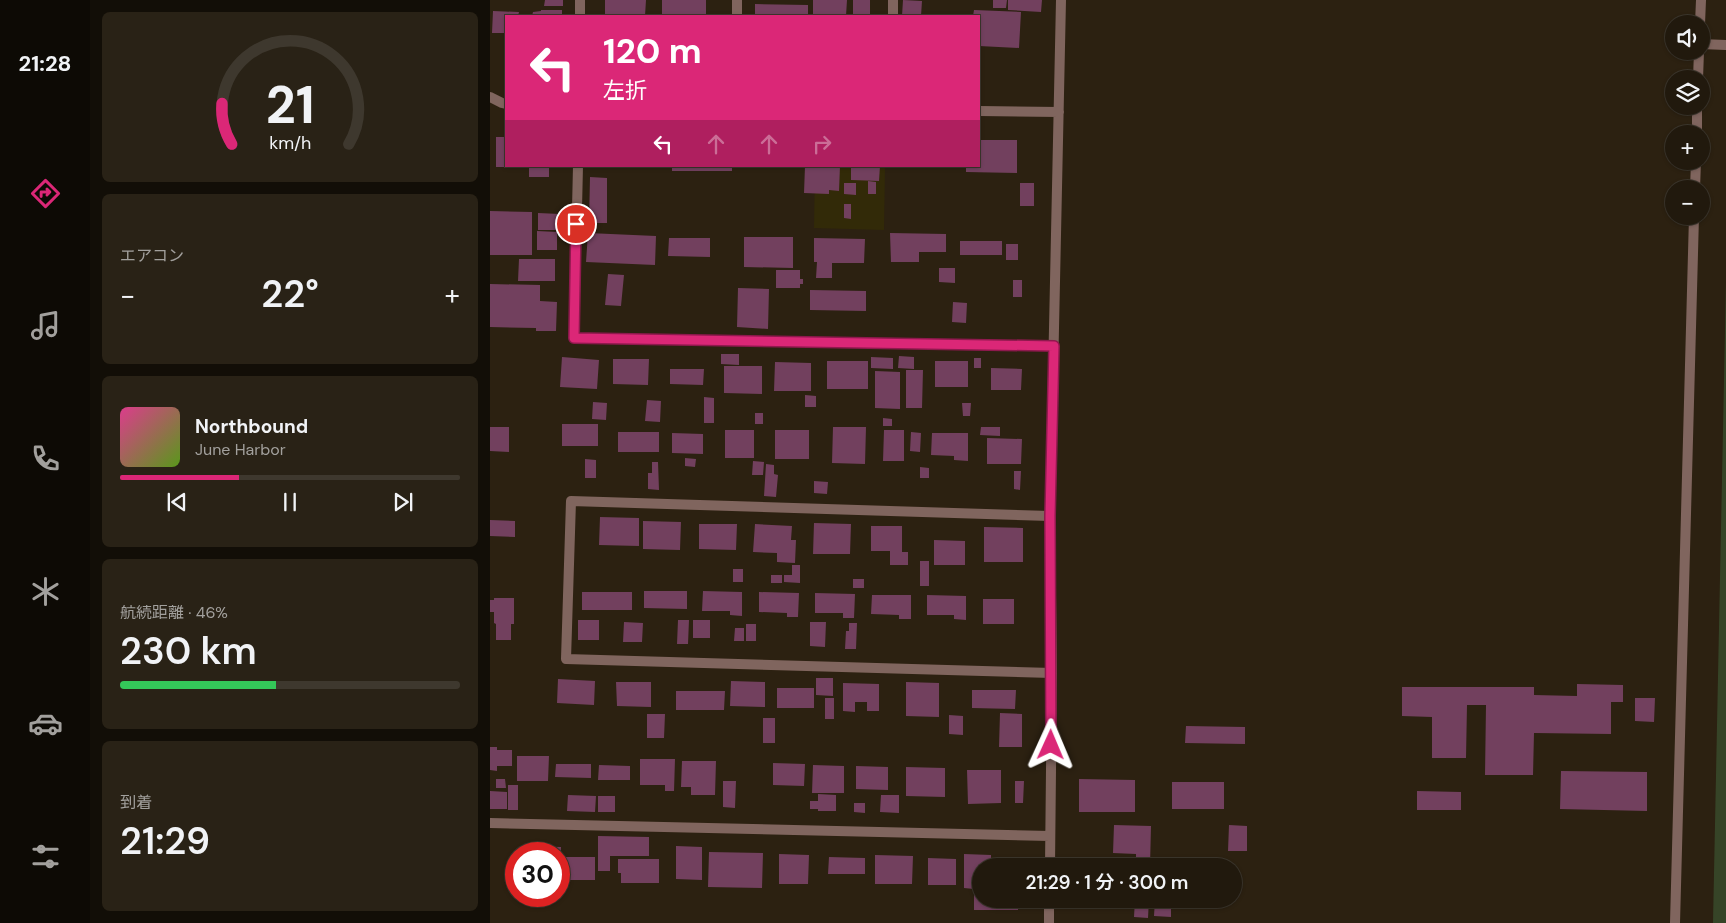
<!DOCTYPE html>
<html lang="ja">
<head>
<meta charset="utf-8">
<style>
  body { margin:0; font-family:"DM Sans","Noto Sans JP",sans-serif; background:#292216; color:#f1f3f6; height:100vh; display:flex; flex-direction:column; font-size:19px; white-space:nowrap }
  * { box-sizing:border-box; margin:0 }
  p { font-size:16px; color:#a2a09d }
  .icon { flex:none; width:28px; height:28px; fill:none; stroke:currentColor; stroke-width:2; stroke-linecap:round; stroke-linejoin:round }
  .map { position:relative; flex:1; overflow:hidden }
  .details { display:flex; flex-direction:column; gap:12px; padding:12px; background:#120e07; width:400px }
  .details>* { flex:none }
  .top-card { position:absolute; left:15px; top:15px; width:475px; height:152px; border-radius:0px; box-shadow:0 1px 4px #0004,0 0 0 1px #3e382e; background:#db2777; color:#fff; overflow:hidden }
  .fabs { position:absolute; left:1175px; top:15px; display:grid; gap:10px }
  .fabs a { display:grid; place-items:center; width:45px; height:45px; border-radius:50%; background:#21190d; box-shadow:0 1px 4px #0004,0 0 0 1px #3e382e; font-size:25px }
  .speed { position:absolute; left:15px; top:842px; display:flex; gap:10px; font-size:25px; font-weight:700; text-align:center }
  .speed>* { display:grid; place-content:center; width:65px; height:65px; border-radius:50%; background:#21190d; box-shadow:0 1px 4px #0004,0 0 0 1px #3e382e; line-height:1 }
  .speed .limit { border:8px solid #d22; background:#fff; color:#111 }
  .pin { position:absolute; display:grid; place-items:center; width:42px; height:42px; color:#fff; margin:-21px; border:2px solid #fff; border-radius:50%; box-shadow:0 1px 5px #0007 }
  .me { position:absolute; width:55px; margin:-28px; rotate:1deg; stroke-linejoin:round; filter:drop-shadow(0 0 4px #0008) }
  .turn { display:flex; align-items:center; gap:18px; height:105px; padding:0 15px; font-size:22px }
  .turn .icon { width:65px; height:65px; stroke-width:2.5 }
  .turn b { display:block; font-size:35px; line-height:42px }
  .lanes { display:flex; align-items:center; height:48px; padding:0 15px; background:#0003; justify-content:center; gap:25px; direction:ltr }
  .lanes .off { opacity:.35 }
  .big { font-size:38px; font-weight:600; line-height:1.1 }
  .details .widget { flex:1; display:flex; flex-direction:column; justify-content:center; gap:8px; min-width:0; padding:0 18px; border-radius:8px; background:#292216 }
  .details .dial { align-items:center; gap:0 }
  .dial svg { height:130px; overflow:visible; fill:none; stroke:#3e382e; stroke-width:7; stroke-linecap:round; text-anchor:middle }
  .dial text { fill:#f1f3f6; stroke:none }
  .song { display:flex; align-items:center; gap:15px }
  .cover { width:60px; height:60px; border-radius:8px; background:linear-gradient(135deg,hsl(330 70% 55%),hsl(90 70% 35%)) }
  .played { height:5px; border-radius:2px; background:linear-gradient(90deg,#db2777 35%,#3e382e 35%) }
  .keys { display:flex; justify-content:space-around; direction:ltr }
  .heat { display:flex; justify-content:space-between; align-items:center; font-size:28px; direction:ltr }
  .charge { height:8px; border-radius:4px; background:linear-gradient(90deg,#34c759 46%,#3e382e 0) }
  .trip { position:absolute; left:482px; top:858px; width:270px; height:50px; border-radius:25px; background:#21190d; box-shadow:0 1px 4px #0004,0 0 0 1px #3e382e; font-weight:600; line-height:50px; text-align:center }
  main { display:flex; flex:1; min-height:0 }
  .tabs { display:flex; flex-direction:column; width:90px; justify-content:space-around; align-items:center; background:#0d0a05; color:#a2a09d }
  .tabs .icon { width:35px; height:35px }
  .tabs .on { color:#db2777 }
  .tabs b { font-size:22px; color:#f1f3f6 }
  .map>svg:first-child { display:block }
  .green { fill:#364427 }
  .sand { fill:#322a08 }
  .building { fill:#72405e }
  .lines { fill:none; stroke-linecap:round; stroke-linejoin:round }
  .street { stroke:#80655e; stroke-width:10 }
  .route-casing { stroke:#8e194d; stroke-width:12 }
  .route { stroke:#db2777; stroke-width:9 }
</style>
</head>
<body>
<main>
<nav class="tabs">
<b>21:28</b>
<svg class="icon on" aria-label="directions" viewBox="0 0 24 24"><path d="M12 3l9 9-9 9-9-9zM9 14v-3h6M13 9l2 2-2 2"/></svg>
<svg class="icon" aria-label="music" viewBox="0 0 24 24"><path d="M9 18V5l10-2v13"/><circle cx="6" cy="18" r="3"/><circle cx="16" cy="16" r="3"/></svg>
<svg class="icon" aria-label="phone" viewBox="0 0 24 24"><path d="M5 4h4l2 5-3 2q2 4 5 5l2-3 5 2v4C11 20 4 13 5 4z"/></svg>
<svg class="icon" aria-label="climate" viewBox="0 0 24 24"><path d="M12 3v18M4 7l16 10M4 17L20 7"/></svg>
<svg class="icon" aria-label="car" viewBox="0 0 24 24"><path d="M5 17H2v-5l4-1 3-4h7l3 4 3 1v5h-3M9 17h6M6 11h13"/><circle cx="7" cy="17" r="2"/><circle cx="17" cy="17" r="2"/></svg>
<svg class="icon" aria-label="filters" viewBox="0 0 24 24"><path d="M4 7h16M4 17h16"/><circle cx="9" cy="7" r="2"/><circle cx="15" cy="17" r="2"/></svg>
</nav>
<section class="details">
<div class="widget dial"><svg viewBox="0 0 100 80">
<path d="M14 69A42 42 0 1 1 86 69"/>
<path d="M14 69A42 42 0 0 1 8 44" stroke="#db2777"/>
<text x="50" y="56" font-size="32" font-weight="700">21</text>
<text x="50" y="72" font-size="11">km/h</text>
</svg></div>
<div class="widget"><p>エアコン</p>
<div class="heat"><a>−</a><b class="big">22°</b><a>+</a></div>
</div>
<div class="widget">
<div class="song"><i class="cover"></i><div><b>Northbound</b><p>June Harbor</p></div></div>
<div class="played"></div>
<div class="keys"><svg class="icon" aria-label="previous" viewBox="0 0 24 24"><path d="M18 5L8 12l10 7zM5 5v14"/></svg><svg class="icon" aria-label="pause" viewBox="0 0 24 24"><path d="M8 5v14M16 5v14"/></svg><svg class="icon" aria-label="next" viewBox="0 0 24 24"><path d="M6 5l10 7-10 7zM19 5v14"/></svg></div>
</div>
<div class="widget"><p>航続距離 · 46%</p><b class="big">230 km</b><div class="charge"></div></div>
<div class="widget"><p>到着</p><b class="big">21:29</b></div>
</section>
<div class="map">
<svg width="1236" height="923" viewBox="0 0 1236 923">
  <rect width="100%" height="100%" fill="#2c2111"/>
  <path class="green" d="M1236 281V923H1223Z"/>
  <path class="sand" d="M325 166H395L394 230 324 228Z"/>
  <path class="building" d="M55 0H73V6H54Z
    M115 0H156L155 16H115Z
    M172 0H216V16H172Z
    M323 0H357L356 16H323Z
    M363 0H380V16H363Z
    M413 0 432 1 431 16H412Z
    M503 0H517L516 8H503Z
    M518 0H552L551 12 518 10Z
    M265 4 318 5V16H265Z
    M51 10H72V16H42L43 12 51 11Z
    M484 10 531 12 529 48 489 46V16H483Z
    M3 11 29 12 28 16H16V33H2Z
    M6 137H16V167H6Z
    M489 140H527V173L476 172V166H489Z
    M39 166H59V177H39Z
    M182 166H242V171H182Z
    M315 166H350L349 191 339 190V194L314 193Z
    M361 166H390L389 181 361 180Z
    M100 177 117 178V223H99Z
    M378 181 386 182V194H378Z
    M354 183H366V195L354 194Z
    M530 183H544V206H530Z
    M354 204H361V219L354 218Z
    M0 211 42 212V255H0Z
    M48 213 70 214 69 230H48Z
    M47 231 67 232V250H47Z
    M98 233 166 236 165 265 96 262Z
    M400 233 456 234V252H429V262H401Z
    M254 237H303V268L254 267Z
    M179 238H220V257L178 256Z
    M324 238 375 239 374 263H342V278H326L327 262H324Z
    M470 241H512V255H470Z
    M516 244H528V260H516Z
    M29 259H65V281H28Z
    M449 268H465V283L449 282Z
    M286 270H310V279H313V284H310V288H286Z
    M118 274 134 275 131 306 115 305Z
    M523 280H532V297H523Z
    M0 284 50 285V301L67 302 66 331H46V328L0 327Z
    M248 288 279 289 278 329 247 327Z
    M320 290 376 291V311L320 310Z
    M463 302 477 303 476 323 462 322Z
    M231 354H249V365L231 364Z
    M409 356 424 357V369L408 368Z
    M72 357 109 360 107 389 70 387Z
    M381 357 403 358V369L381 368Z
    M484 358H491V368H484Z
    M123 359H159L158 385 123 384Z
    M337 361H378V389H337Z
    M445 361H478V387H445Z
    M285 362 321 363V391H284Z
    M234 366H272V394L234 393Z
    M501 368 532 369 531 390H501Z
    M180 369H214L213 385 180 384Z
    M416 370H433L432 408H416Z
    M385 371 410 372V409L385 408Z
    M315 395 326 396V407H315Z
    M214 397 224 398V423H214Z
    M157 400 171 401 170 422 155 421Z
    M103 402 117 403 116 420 102 419Z
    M472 403H481L480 416H473Z
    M265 413H273V424H265Z
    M393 418 402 419V426H393Z
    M72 424H108V446H72Z
    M0 427H19V452L0 451Z
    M343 427H376L375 464 342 463Z
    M491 427H510V436L490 435Z
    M235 430H264V458H235Z
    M285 430H319V459H285Z
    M394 430H414V461H393Z
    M128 432H169V452H128Z
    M421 432 431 433 430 452 420 451Z
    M182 433 213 434V454L182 453Z
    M442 433H478V461L464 460V456L441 455Z
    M497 438 532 439 531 464H497Z
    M195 458 206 459 205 467 195 466Z
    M95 459 106 460V478H95Z
    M263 461 274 462 273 475H262Z
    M162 462H168L169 490 158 489V473H162Z
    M276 464 284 465V474L288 475 286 497 274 496Z
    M430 467 439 468V478H430Z
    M524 471H531L530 490 524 489Z
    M324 481 338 482 337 494 324 493Z
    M110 517 149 518V546L109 545Z
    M0 520 25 521V537L0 536Z
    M153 521 191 522 190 550 153 549Z
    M324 523 361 524 360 554H323Z
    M209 524H247L246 550 209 549Z
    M265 524 302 526 301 540H306L305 563 287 562V553L263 552Z
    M381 526H412V552H418V565H400V551H381Z
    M494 527 533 528V562H494Z
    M444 540 475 541V565H444Z
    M430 561H439V586H430Z
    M302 565H310V583L294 582V575H302Z
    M243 569H253V582H243Z
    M281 575H292V583H281Z
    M363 579H374V588H363Z
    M154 591H197V609L154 608Z
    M213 591 252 592V616L240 615V611H212Z
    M92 592H142V610H92Z
    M269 592 309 593 308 617H297V613L269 612Z
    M325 593 365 594 364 618H353V613H325Z
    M382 595H421V619H409V615L381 614Z
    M437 595 476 596V620L464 619V615H437Z
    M4 598H24V624H21V640H6V624L4 623V612H0V600H4Z
    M493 599H524V624H493Z
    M88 620H109V640H88Z
    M188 620H199L198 644H187Z
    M203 620H220V638H203Z
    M134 622 153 623 152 642H133Z
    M320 622H336L335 647 320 646Z
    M359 623H367L366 649H355L356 631H359Z
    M256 624H266V641H256Z
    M245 628H254V641H244Z
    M326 678H343V696L326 695Z
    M68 679 105 681 104 705 67 703Z
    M241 681 275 682V707L240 706Z
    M126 682H161V707L127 706Z
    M416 682 449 683V717L416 716Z
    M353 683 389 684V711H377V702H365V712L353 711Z
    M1087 684 1133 685V702H1121V734L1044 733 1043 775H995L996 705H977L976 758H942V717L912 716V687H1044V695L1087 696Z
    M287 688H324V708H287Z
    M482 690H526L525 709 482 708Z
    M186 691H235L234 710H186Z
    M335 698H344V719H335Z
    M1145 698H1165L1164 722 1145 721Z
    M510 713 532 714V747H509Z
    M157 714H175L174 738H157Z
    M459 715 473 716V735L459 734Z
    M273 718H285V743H273Z
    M696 726 755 727V744L695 743Z
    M0 747H7V750H22V766H7V771L0 770Z
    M27 756H59L58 781H27Z
    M150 759H185L184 791H175V785H150Z
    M192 761H226L225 795H201V787H191Z
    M283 763 315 764 314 786 283 785Z
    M66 764H101V778L65 777Z
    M109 765 140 766V780H108Z
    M323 765 354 766V793H322Z
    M366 766 398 767V790L366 789Z
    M416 767 455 768V797L416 796Z
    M477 770H511V803L478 804Z
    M1071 771 1157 772V811L1070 809Z
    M6 779H15L16 788H6Z
    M589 779 645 780V812H589Z
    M233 781H246L245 808 233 807Z
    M525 781H534L533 803H525Z
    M682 782H734V809H682Z
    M18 785H28V810H18Z
    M0 791 17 792V809H0Z
    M927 791 971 792V810H927Z
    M328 794 346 795V811H328V809H320V801H328Z
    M78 795 106 796 105 812 77 811Z
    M391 795H409V813L390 812Z
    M108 796H125V812H108Z
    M364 803H375V813L364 812Z
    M624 825 661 826 660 866H646V854L623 853Z
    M739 825 757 826V851H738Z
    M108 836 159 837V856H120V871H108Z
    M32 846 71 847 70 869H69V854H32Z
    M186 846 212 847V880L186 879Z
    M219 852 273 853 272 888 218 887Z
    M289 854 319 855 318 884H289Z
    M474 854 501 855V866H491V899H528V910H484V889L474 888Z
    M385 855 423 856 422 884H385Z
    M75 857H105V880H75Z
    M339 857 375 858V874H338Z
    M438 858 466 859V885H438Z
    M128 859H169V883H131V873H128Z
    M645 899H659L658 918 644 917Z
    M665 899H681V917L664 916Z"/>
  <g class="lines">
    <path class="street" d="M90 16V0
      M247 16V0
      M403 16V0
      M1210 24 1211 0
      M1211 44 1236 45
      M1208 79 1209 51
      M0 97 12 103 16 104
      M489 111 569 112
      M1207 134V106
      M88 166 84 338 564 346
      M1205 189 1206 161
      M560 516 81 501 76 659 562 673
      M0 823 560 836
      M560 866 562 673 560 516 571 0
      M559 923V899
      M1185 923 1204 216"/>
  </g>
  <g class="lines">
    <defs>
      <path id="route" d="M86 224 84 338 564 346 560 516 561 745"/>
    </defs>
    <use href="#route" class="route-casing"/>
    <use href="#route" class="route"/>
  </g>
</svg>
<div class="fabs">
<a><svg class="icon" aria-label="sound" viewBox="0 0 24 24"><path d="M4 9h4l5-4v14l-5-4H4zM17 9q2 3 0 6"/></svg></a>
<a><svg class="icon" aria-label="layers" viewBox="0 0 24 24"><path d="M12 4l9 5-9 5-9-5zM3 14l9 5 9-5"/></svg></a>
<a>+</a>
<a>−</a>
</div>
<div class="speed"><div class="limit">30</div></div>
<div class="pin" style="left:86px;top:224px;background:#d93025"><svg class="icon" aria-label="arrive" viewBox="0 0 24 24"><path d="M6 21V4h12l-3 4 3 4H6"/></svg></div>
<svg class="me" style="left:561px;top:745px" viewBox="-20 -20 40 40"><path d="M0-17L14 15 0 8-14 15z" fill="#db2777" stroke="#fff" stroke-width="4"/></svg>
<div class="trip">21:29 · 1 分 · 300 m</div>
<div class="top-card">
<div class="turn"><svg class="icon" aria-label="left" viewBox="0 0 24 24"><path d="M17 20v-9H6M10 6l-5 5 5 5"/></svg><div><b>120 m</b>左折</div></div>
<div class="lanes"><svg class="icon" aria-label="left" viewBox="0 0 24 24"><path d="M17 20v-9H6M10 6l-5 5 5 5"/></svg><svg class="icon off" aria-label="ahead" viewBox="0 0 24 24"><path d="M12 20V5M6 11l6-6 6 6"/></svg><svg class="icon off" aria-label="ahead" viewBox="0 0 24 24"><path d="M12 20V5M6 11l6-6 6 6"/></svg><svg class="icon off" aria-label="right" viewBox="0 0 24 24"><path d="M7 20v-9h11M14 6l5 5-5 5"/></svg></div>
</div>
</div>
</main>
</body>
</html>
